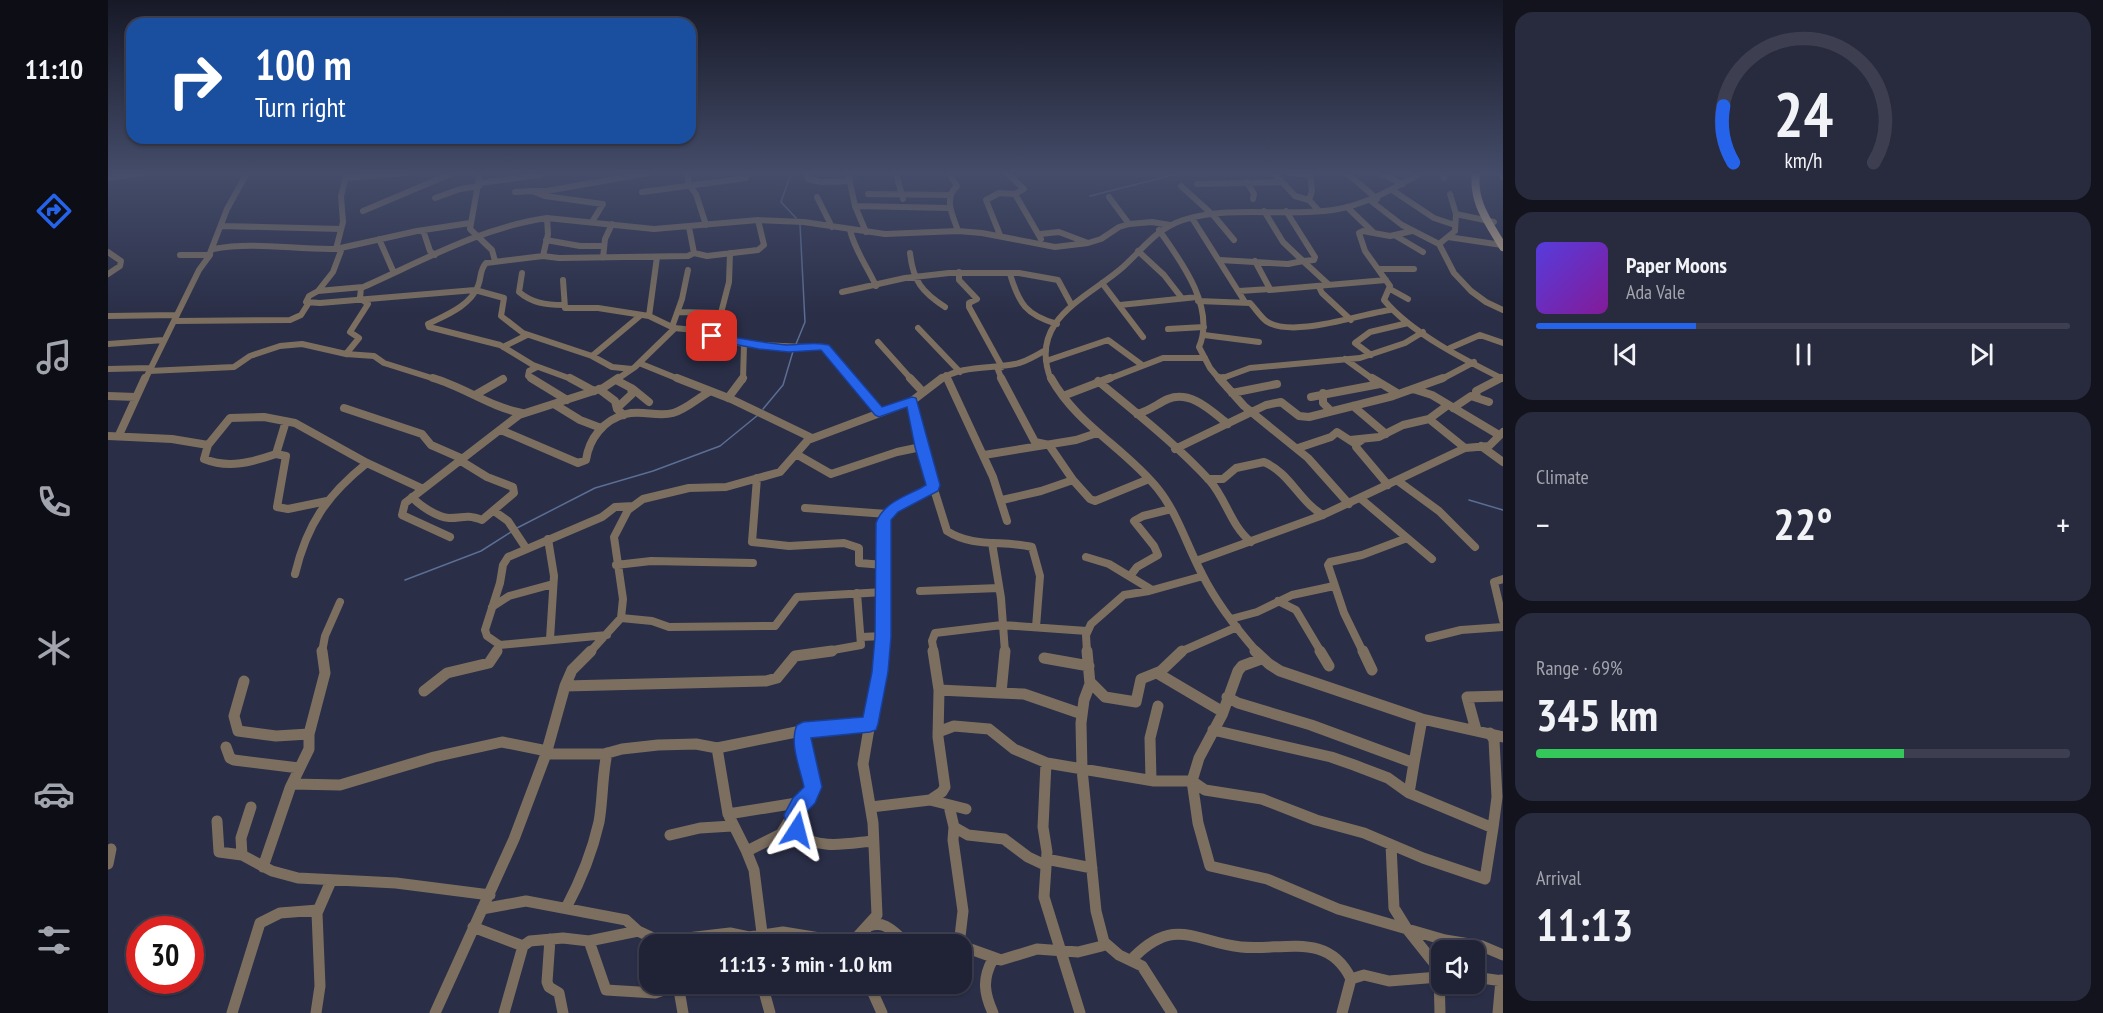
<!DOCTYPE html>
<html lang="en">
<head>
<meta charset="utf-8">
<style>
  body { margin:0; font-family:"PT Sans Narrow",sans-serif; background:#282a3d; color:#f1f3f6; height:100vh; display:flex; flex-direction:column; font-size:22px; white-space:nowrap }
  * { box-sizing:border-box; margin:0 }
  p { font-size:20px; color:#a2a4ad }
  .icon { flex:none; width:33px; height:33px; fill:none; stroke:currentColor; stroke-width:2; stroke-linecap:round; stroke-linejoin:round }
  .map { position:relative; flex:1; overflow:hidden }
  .panel { display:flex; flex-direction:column; gap:12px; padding:12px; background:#12131d; width:600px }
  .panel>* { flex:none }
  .hud { position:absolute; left:18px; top:18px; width:570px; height:126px; border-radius:18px; box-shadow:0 2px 4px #0004,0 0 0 2px #3d3f50; background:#1a4fa0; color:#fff; overflow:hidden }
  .buttons { position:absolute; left:1323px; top:940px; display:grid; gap:12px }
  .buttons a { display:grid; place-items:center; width:54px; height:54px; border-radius:12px; background:#202235; box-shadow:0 2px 4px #0004,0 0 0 2px #3d3f50; font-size:30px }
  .speed { position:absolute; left:18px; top:916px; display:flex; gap:12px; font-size:30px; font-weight:700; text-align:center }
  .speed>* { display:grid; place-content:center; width:78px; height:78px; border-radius:50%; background:#202235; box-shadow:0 2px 4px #0004,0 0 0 2px #3d3f50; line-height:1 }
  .speed .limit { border:9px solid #d22; background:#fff; color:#111 }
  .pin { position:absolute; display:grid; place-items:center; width:51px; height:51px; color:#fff; margin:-26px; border-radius:12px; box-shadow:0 3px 9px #0006 }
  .me { position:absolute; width:66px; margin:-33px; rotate:9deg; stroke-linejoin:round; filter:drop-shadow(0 0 4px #0008) }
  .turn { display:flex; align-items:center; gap:21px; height:126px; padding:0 30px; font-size:27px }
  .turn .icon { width:78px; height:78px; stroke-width:2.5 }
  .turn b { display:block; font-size:42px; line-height:51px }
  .big { font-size:45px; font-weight:800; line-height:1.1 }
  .panel .widget { flex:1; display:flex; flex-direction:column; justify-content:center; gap:9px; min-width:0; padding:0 21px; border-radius:18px; background:#282a3d }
  .panel .dial { align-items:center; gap:0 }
  .dial svg { height:156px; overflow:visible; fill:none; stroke:#3d3f50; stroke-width:7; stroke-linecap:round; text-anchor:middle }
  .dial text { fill:#f1f3f6; stroke:none }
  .song { display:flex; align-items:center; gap:18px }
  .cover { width:72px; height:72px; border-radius:9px; background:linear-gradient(135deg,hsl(250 70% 55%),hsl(290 70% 35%)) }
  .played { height:6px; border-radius:3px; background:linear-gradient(90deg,#2563eb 30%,#3d3f50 30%) }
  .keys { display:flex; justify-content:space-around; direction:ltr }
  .heat { display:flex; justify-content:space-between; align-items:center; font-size:33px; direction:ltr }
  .charge { height:9px; border-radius:4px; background:linear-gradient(90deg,#34c759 69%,#3d3f50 0) }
  .trip { position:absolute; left:531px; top:934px; width:333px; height:60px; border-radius:18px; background:#202235; box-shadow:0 2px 4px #0004,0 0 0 2px #3d3f50; font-weight:800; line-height:60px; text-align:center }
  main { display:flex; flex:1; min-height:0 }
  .menu { display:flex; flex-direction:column; width:108px; justify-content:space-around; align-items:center; background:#0d0e15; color:#a2a4ad }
  .menu .icon { width:42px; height:42px }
  .menu .on { color:#2563eb }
  .menu b { font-size:27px; color:#f1f3f6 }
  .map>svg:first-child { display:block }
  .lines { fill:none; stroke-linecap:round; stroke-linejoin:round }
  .stream { stroke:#5b6e94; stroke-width:1.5 }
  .minor-far2 { stroke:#7c6f5f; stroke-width:6 }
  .minor-far1 { stroke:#7c6f5f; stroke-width:8 }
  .minor { stroke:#7c6f5f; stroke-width:11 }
  .major { stroke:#c7ae8b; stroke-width:8 }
  .route { fill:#2563eb; stroke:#184099; stroke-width:1.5 }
</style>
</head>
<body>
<main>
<nav class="menu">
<b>11:10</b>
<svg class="icon on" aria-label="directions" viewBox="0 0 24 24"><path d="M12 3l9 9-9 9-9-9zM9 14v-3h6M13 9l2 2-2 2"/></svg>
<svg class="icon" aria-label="music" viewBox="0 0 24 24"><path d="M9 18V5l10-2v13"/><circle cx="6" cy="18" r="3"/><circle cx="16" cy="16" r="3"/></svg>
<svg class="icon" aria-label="phone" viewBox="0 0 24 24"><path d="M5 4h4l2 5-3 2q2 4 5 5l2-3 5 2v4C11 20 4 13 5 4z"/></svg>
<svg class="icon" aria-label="climate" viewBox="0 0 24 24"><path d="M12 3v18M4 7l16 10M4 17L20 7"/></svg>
<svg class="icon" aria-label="car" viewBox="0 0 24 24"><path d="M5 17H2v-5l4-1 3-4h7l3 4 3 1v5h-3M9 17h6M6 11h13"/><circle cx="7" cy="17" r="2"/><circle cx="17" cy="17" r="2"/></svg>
<svg class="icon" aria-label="filters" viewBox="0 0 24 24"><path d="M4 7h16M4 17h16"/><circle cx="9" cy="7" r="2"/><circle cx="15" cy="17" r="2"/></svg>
</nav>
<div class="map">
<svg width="1395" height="1013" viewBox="0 0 1395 1013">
  <rect width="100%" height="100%" fill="#2a2e47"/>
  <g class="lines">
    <path class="stream" d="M683 173 673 202 688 218
      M982 196 1073 173
      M688 344 697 322 692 224
      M655 409 675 385 686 348
      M1361 500 1395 510
      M409 528 487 488 545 471 612 446 650 415
      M297 580 373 551 403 532"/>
    <path class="minor-far2" d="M239 173 233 196 235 222 228 249 309 231 362 223
      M372 173 362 229 384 250 387 261
      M579 173 581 185 588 194 598 225
      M699 173 700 179 713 182 742 181
      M740 173 747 206 758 232
      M788 173 795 199
      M841 173 849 186C835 199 845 215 850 231
      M899 173 916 189 907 194 933 239
      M1166 173 1187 196 1201 200 1211 211
      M1181 173 1203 175
      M1239 173 1269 199
      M1272 173 1295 184
      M1334 173 1336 178
      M1393 173 1395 177
      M0 178 35 173
      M239 178 299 173
      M1139 182 1146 194 1145 199
      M372 183 432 175
      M1089 184 1174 182
      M1073 186 1106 216 1126 240
      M1284 190 1326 218 1347 225
      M424 191H438L541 173
      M407 192 424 191 437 196 495 204 484 222
      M534 192 638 178
      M760 194 840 195
      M709 197 724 227
      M1001 197 1021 224
      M327 198 352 189 371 186
      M1201 200 1204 191 1202 173
      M1263 201 1294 225 1331 244 1346 273 1363 291 1378 302 1395 310
      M747 206 842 208
      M1239 207 1265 232
      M255 211 345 173
      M1178 211 1207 257 1206 260 1195 261 1220 284
      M1348 214 1386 222
      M1084 218 1137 302
      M113 226 233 229
      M581 227 586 253
      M315 230 322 251 327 255
      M742 230C747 251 759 266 768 286
      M1051 230C1073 261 1108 308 1091 347L1102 368 1112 380
      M1304 231 1282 236 1255 231 1251 233 1257 251 1282 286 1276 300C1303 333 1357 360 1395 379
      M932 234 951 232 980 243 993 239 1011 227 1021 224 1044 222 1062 225
      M892 235 878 200 891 193 907 194
      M1288 236 1315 252
      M1340 237 1394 245
      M271 239 286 273
      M438 240 472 246H495
      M1331 244 1347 231 1348 214 1342 194
      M234 248 225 272 210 291 255 287
      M105 249C146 241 187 250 228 249
      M1030 251 1056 275 1073 297
      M0 252 13 261 12 266 0 274
      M102 253 119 209 139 173
      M802 253C805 281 814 292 837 307
      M435 256 440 234 439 218
      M495 258 497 239 504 224
      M1112 260 1180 264 1195 261 1175 242 1156 211
      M1270 269H1306
      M851 272V280L869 299 861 303V307L894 367
      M414 273 411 292C424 303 438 305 455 305
      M902 274C911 304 918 315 949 324
      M455 280 457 308H490L541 316 566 328 597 331 607 338 636 344 635 380
      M994 283 1035 337
      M1211 287 1214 293 1243 320
      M1282 289 1300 299
      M1161 290 1278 280
      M210 291 201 296 198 302 212 303 367 290 396 298 393 316 415 333 484 356 504 367 524 369
      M1131 291 1162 289 1147 261
      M734 292 797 278 841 273H911L950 280 963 304
      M1090 301 1142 303C1147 308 1152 316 1158 321 1184 339 1252 314 1282 310
      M1012 305 1089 297
      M570 312 613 313 621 282 622 253
      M0 316 69 315
      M541 316 549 257
      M67 321 182 320 193 315 200 304
      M564 327 574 299 580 270
      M810 328 852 372
      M1060 329 1096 327
      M1096 335 1151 342
      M770 342 804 380
      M0 344 56 340
      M636 344 717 348 744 380
      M395 347 419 335
      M1342 348 1372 335 1395 343
      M238 354 251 338 242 332 260 304 252 298 253 288C312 262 374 227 439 218L546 229 650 220 696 222 777 234 850 231 874 233 947 247 980 243
      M1263 355 1247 343 1262 332 1300 323
      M484 356 533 315
      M1237 359 1266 380
      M938 361 1000 340 1034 365
      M531 363 573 380
      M889 367 894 380
      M0 369 42 368
      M41 371 126 367 142 356 172 346 194 344 238 354 266 356 276 363 330 380
      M838 375 840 380
      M1112 379 1142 368 1252 358 1297 343 1315 332
      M37 380 91 270 102 255H72
      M425 380 420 376 421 371 429 367
      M466 380 425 365 392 345 321 327 320 324C338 315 362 306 370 286 374 276 371 271 378 263L435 256 451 258 580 256 586 253 599 256 650 250 656 245 650 220
      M508 380 527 367 567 328
      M832 380C852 365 884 369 907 364 918 362 928 355 938 350
      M943 380C919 319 980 298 1015 267 1035 249 1048 229 1075 220 1124 205 1175 217 1225 210 1257 205 1285 189 1313 173
      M998 380 1055 358H1097
      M1332 380 1366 362
      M1390 380 1393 378"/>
    <path class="minor-far1" d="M325 378C356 387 382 407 414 413
      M423 378 459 400
      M462 378 486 391
      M569 378 623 399 704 438
      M742 378 771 412
      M802 378 815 392
      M839 378 885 477 899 521
      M893 378 927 442 941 445 965 480
      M943 378C969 425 1017 448 1050 489 1070 514 1079 546 1094 574 1108 602 1128 628 1149 652
      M1111 378 1136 406 1200 458 1241 504
      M1264 378 1289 393
      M1112 379 1115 378
      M508 380 525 389 541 402
      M990 381C1028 413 1068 444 1102 481 1118 499 1123 526 1143 542
      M491 389 507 401 509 409 516 415
      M1305 389 1324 395 1391 435
      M1124 393 1169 384
      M1215 393V403L1223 411
      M367 395 395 379
      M0 396 28 397
      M955 396 1002 378
      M1203 397 1272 384
      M1369 397 1368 391 1393 378
      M620 398 635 378
      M804 401 815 454 839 531C865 548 895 540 924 547L932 576 928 627
      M446 404 472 420 493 428
      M1245 406 1278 434
      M236 408 314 434 323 445 355 459
      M509 408 524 394 523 388
      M1345 408 1363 396 1381 402
      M1029 414C1041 411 1049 404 1060 399 1083 390 1103 411 1120 424
      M1321 419 1357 448
      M393 430 470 463 478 460C481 439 495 420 518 414 533 410 550 417 565 413 577 410 590 398 601 392
      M11 435 37 378
      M0 436 64 439 100 445 122 418 156 417 187 423 259 463 315 489
      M1242 440 1271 437 1295 425 1321 419 1340 405
      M1254 440 1248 444V447L1280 485
      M100 445 96 459C121 469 144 462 168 454L178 421
      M1373 446 1395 462
      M1190 448 1223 437 1229 432 1246 443
      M1067 449 1158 405 1173 402 1191 416 1201 417 1285 396 1335 378
      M168 454 178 456 169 507 180 509 219 501
      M688 454 723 474 789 452 813 447
      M876 455 968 440 989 433
      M649 478 644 542 681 546 736 543 751 548V563L776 565
      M1100 479H1115L1128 468 1156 462C1182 473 1191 501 1215 515
      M1290 481 1331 511 1367 547
      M304 497C312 506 329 517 341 518 357 518 357 514 374 520L406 493 405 487 379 477 353 461
      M1252 498 1324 559
      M894 500 933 491 965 480 982 499 987 501 1041 479
      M697 508 779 514
      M386 511 400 521 418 548
      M342 537 294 515 297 503 411 415 495 388 510 378
      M440 539 446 576 442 639
      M884 543 893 598 897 652
      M978 557 1001 564 1044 590
      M1088 561 1215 515 1357 448 1381 446 1395 432
      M508 565 543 561 645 563
      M187 574C199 524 219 495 259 463
      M1022 576 1029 567 1050 555 1046 546 1026 521 1035 516 1063 509
      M1395 579 1386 582 1395 620
      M812 591 891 588
      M1170 601 1188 610 1213 652
      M384 607 401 596 445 584
      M513 618 544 621 561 627 667 626 689 597 776 592
      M1123 619 1149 612 1184 595 1226 586
      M499 635 392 645 379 636 377 630 392 583 395 565 400 557 494 517 507 507 525 506
      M753 637 775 636
      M1321 638 1353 630 1395 627
      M214 652 217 636 232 602
      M388 652 392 645
      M482 652 513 618 515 599 506 537 520 510 535 499 581 488 618 487 672 472 700 440 804 401 834 378
      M714 652 753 645 749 593
      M774 652 776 592 774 523 789 506 825 488
      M826 652 824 641 827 633 894 625 979 631
      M979 652 978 635 983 624 1016 595 1041 591 1095 576
      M1072 652 1129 627
      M1255 652 1236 613 1220 565 1222 562 1254 555 1299 538"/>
    <path class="minor" d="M979 651 982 684 976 700 973 723 974 769 988 911 996 942 1011 955 1034 966 1064 1013
      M1147 651 1161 664 1172 671 1314 719 1395 737
      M1212 651 1221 666
      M1255 651 1264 670
      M936 658 981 666
      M1153 659 1134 666 1130 671 1114 715 1091 758 1084 781 1090 823 1102 866 1159 879 1230 909 1337 940 1374 946 1395 955
      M1049 673 1115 712
      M136 681 126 716 130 731 168 736 201 734
      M982 682 997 697 1028 702 1033 679 1053 671 1074 651
      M457 686 658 681 669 678 687 656 724 651
      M831 690 893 693 897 651
      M316 691 339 673 381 663 389 651
      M893 693 916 694 974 714
      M1119 697 1130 703 1203 725 1306 763 1301 793
      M1105 730 1223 757 1246 765 1280 778 1301 793 1385 828 1389 797 1386 740 1382 733
      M1368 730 1359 697 1395 696
      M830 732 846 726 881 729 906 749 939 763 1046 781H1084L1097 790 1154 799 1208 820 1256 833 1315 858 1377 879 1385 828
      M118 747 122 758 126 760 191 768
      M609 748 620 814 695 802C713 779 695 756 695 730
      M438 754H496L514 749 550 745 588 744 609 748 708 728 762 724
      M938 763 935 827 939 852 936 897 972 1013
      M1306 763 1314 719
      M1043 780 1042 738 1050 706
      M184 784 232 785 326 757 394 742 439 751
      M822 800 834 792 837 787 830 737 831 690 825 651
      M841 806 846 827 860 835 896 839 920 857 937 865
      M763 807 822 800 858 809
      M620 814 638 850 646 870 654 933
      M685 815 690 833C709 851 742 843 765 841
      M109 821 111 852 134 855 164 871 190 878 288 883 382 895
      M846 827 845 840 855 911 851 945
      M562 835 592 828 624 826
      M1283 845 1286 908 1299 929 1334 973
      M639 851 673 834 689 808 695 802
      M134 855 133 838 143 807
      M938 859 984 868
      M0 864 3 849
      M155 867 182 788 201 749V734L217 673 214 651
      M458 908C473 880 484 853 491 822 495 799 494 776 499 753
      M374 909 418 901 518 920 530 931
      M761 926C779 919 788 936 802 945
      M365 927 415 946 422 941 455 938 481 941 530 931 560 945
      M442 939 439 982 441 987 451 993 455 1013
      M481 941 498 990 547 993 570 985
      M566 945 579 938 622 933 641 937 675 932 730 941 742 940 749 937 769 915 765 823 755 764 774 651
      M755 945 758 928
      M830 945H843
      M854 946 893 960 929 949 970 952 994 946 996 942
      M885 959C874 979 876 993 885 1013
      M1026 961V957C1068 915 1089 943 1133 947 1175 951 1220 931 1243 979
      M1331 973 1332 1013
      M1366 977 1395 981
      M570 984 575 1013
      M654 984 662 1013
      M761 984 774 1013
      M124 1013 152 923 172 913 210 910
      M208 1013 212 986 209 913 223 881
      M327 1013 406 839 438 754 457 686 464 670 483 651
      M396 1013 415 946
      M1234 1013 1243 979 1256 975 1281 981 1331 977
      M1390 1013 1393 980"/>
    <path class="major" d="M1368 173C1364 202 1381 223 1395 247"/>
  </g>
  <linearGradient id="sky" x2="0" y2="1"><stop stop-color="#171927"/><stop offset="0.55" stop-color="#444c69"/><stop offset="1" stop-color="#444c69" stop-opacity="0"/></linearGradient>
  <rect width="1395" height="315" fill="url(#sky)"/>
  <path class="route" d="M604 333C629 338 654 343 679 345 694 345 706 341 721 345L774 407 804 397 808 398 832 485 830 491 790 512 783 520V637L780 672 770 724 768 730 762 732 703 738 714 787 707 803 695 816 698 830 695 837 689 839 682 837 676 815 685 798 696 787C692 768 681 743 689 725L695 722 755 717 764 672 767 637 768 523C776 501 800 496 818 485L807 447 799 407 771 417 767 415 713 350 681 352 651 349 600 339 599 336Z"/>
</svg>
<div class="buttons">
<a><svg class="icon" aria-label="sound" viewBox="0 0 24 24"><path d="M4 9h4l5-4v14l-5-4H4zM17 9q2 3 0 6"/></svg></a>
</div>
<div class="speed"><div class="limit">30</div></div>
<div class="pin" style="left:604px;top:336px;background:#d93025"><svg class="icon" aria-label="arrive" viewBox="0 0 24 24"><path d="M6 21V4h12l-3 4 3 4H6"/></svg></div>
<svg class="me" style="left:689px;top:830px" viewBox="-20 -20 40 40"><path d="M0-17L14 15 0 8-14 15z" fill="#2563eb" stroke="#fff" stroke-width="4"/></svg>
<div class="trip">11:13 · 3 min · 1.0 km</div>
<div class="hud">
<div class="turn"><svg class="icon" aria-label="right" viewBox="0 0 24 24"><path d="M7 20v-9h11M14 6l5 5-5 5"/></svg><div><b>100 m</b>Turn right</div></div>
</div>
</div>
<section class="panel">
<div class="widget dial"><svg viewBox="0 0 100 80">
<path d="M14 69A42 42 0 1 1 86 69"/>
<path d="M14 69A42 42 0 0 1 9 40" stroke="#2563eb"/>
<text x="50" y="56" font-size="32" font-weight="700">24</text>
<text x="50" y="72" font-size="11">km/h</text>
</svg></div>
<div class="widget">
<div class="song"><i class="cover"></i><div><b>Paper Moons</b><p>Ada Vale</p></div></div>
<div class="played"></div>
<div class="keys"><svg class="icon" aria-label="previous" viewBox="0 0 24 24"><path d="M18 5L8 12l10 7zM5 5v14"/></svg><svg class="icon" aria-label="pause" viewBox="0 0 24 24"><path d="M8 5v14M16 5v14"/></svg><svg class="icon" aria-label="next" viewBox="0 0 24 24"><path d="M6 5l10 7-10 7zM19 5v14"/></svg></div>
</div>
<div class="widget"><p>Climate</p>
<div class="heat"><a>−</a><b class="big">22°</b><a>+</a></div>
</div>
<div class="widget"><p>Range · 69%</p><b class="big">345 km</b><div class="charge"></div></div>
<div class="widget"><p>Arrival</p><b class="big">11:13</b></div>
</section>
</main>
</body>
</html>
